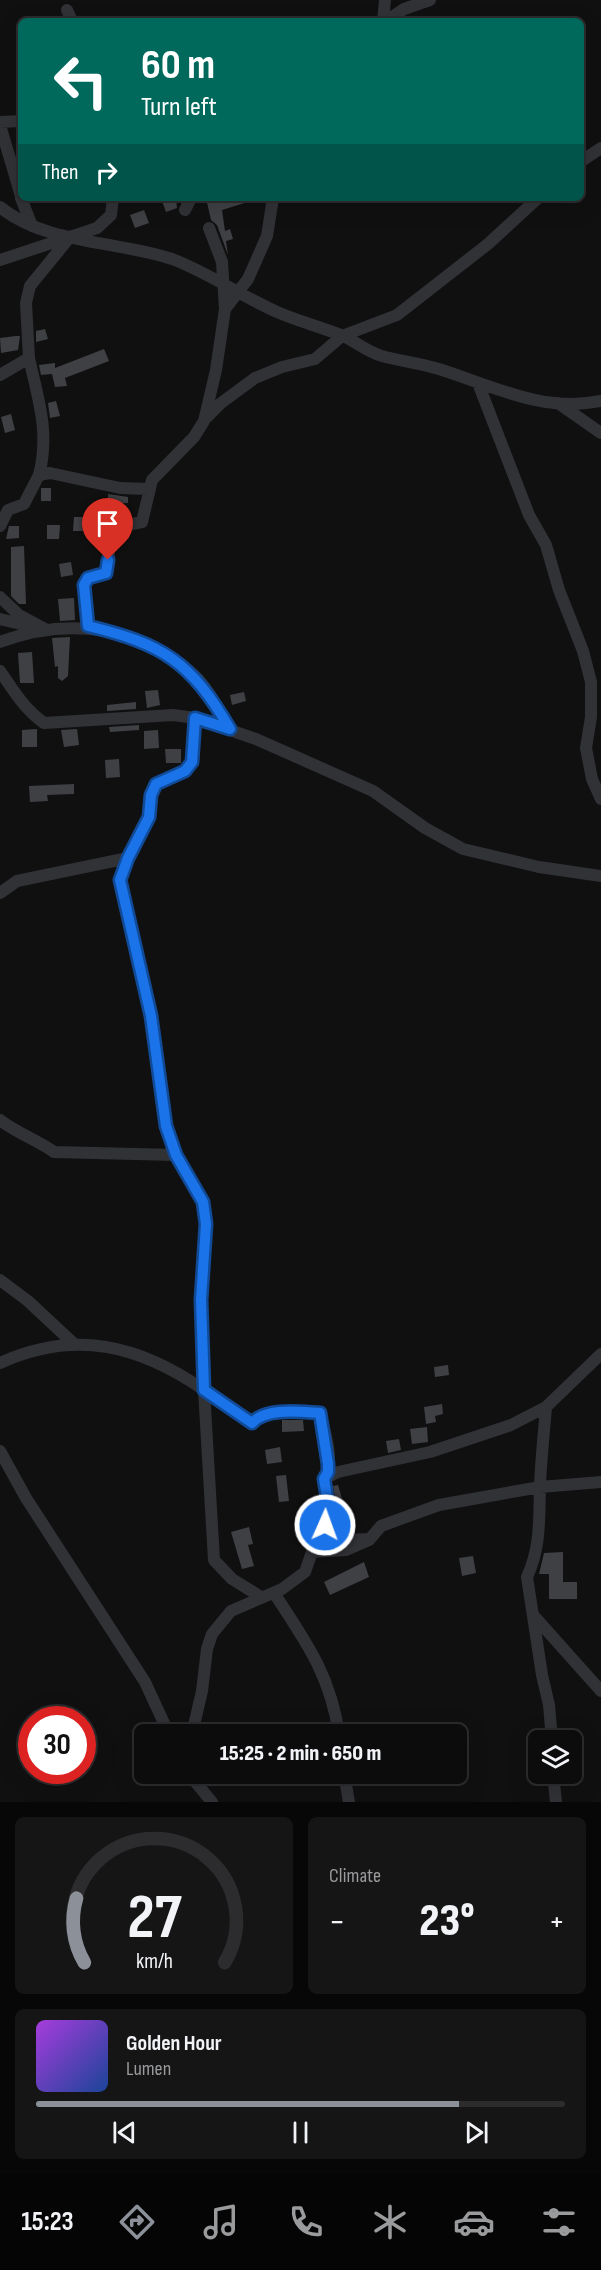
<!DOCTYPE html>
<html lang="en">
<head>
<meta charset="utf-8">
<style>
  body { margin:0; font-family:"Sofia Sans Condensed",sans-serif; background:#151516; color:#f1f3f6; height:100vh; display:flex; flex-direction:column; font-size:22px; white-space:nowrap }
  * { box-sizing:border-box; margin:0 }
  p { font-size:20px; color:#9a9b9d }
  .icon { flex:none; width:33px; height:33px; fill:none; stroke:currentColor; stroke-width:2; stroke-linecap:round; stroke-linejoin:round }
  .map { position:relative; height:1802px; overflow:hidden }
  .side { display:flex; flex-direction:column; gap:15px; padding:15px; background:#070707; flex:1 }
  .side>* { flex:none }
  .guide { position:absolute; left:18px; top:18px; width:566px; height:183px; border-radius:9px; box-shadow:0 6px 24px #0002,0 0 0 2px #2c2c2e; background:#00695c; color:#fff; overflow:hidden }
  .tools { position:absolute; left:528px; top:1730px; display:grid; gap:12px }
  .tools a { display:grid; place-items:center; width:54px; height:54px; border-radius:9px; background:#0c0c0d; box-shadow:0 6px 24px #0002,0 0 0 2px #2c2c2e; font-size:30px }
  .speed { position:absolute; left:18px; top:1706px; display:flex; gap:12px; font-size:30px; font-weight:700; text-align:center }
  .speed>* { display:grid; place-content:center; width:78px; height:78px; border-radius:50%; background:#0c0c0d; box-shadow:0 6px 24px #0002,0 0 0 2px #2c2c2e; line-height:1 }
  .speed .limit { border:9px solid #d22; background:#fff; color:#111 }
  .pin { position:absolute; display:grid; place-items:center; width:51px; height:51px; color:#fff; margin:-62px -26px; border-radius:50% 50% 50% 0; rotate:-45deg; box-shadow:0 0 6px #0007 }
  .pin .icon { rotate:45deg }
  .me { position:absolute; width:66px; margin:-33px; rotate:2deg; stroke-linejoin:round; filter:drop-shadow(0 0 4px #0008) }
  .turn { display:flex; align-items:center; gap:21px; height:126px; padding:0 24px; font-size:27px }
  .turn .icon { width:78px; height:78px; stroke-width:2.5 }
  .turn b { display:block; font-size:42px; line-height:51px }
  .then { display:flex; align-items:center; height:57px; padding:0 24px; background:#0003; gap:12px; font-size:22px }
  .big { font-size:45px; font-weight:800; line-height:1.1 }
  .side .widget { flex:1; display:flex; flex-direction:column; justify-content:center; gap:9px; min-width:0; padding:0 21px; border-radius:9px; background:#151516 }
  .side .dial { align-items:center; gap:0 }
  .dial svg { height:156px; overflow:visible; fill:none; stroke:#2c2c2e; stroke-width:7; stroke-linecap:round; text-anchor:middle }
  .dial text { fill:#f1f3f6; stroke:none }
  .song { display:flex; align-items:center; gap:18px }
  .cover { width:72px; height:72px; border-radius:9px; background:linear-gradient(135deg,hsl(280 70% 55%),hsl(220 70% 35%)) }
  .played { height:6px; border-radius:3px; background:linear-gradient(90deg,#8c9099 80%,#2c2c2e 80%) }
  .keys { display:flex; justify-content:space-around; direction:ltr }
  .heat { display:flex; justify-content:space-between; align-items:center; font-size:33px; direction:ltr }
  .side .tiles { flex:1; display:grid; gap:15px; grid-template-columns:1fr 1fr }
  .widget:last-child { grid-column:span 2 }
  .trip { position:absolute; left:134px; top:1724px; width:333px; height:60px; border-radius:9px; background:#0c0c0d; box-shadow:0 6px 24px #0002,0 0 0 2px #2c2c2e; font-weight:800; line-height:60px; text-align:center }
  .dock { display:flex; height:96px; justify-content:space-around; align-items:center; background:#050505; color:#9a9b9d }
  .dock .icon { width:42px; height:42px }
  .dock .selected { color:#8c9099 }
  .dock b { font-size:27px; color:#f1f3f6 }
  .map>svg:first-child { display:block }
  .building { fill:#3f4044 }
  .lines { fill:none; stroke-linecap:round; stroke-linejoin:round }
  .minor { stroke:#313236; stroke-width:12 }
  .route-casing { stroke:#114b97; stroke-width:15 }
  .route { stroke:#1a73e8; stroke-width:10 }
</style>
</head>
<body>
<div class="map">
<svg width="601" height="1802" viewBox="0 0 601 1802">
  <rect width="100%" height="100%" fill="#101011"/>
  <path class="building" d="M161 198H176L177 208 166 212Z
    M206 198H251V201L222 210 225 231 230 229 233 239 226 241 228 255 217 225 211 220Z
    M144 210 149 223 135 228 130 215Z
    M45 329 48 339 36 342V331Z
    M16 336H20L18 350 1 353 0 338Z
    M104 349 109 361 65 378 67 386 55 387 52 374 41 375 39 365 55 363V368Z
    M56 401 60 416 50 418 48 403Z
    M11 414 15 430 5 433 1 417Z
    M41 488H51V501H41Z
    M108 494 128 497V503L108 504Z
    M74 517H92L91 531H73Z
    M47 525H60L59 539H47Z
    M9 526H19V538L6 539Z
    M24 546 26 604H19L11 596V547Z
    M71 562 73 575 61 577 59 564Z
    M74 598 75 620 60 621 58 599Z
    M70 637 68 676 62 681 58 678V666L55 667 52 638Z
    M32 652 34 683H20L18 653Z
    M158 690 160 705 147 708 145 691Z
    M244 692 246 701 232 705 230 695Z
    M136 702V709L107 711V705Z
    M139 725V730L110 732 109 727Z
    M37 729V747H22V730Z
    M77 729 79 745 64 747 61 730Z
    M158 730 159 748 144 749V731Z
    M165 749H181V763H166Z
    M119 759 120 777 106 778 105 760Z
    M74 784V794L47 795 48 801 30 802 29 786Z
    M448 1365 449 1375 435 1377 434 1367Z
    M442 1404 443 1414 435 1416 436 1422 426 1424 424 1407Z
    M282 1420H303L304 1431 282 1432Z
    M427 1427 428 1442 412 1444 410 1429Z
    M399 1439 401 1450 388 1453 386 1441Z
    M280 1447 282 1462 267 1464 265 1450Z
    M286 1475 289 1501 279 1502 276 1476Z
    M338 1485 343 1502 347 1532H340L338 1525 333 1526 337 1508 333 1486Z
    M249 1527 253 1544 248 1545 254 1566 242 1569 231 1532Z
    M563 1552V1582H577V1599H549V1574H539L544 1553Z
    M473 1556 476 1573 462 1576 459 1558Z
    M364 1562 369 1577 330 1595 324 1582Z"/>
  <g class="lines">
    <path class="minor" d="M67 10 72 21
      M383 21 385 0
      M386 21 404 9 430 0
      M0 122 21 121
      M0 125 21 196
      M580 162 601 148
      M21 198 32 226
      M0 207C45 244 118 241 172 259 209 273 241 296 277 312 298 321 320 327 341 335 355 341 367 352 382 356 400 361 420 363 439 369 493 386 543 413 601 401
      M185 210 191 198
      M209 228 222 262 225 309
      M0 260 97 228 111 215 113 198
      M29 358C38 399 50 432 39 475
      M0 375 29 358 26 303 30 286 70 237
      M478 383 529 515 546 545 559 590 583 651 591 682V717L586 748 592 779 601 799
      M558 403 601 433
      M207 417 221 403 255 378 282 367 315 359 342 336 397 315 488 244 538 198
      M0 526 8 510 24 504 39 475 50 473 120 488 149 489
      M0 597 19 615 47 630 0 619
      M88 626 84 585 88 578 106 573C115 541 95 531 142 522L152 480 194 437 204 421 216 370 225 309 248 279 267 236 273 198
      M0 642C66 617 140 625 194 675 209 689 219 711 230 729
      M0 671C14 691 24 709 44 723L173 715 195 718 256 739 373 791 425 828 463 849 539 867 601 876
      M195 718 192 762 185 771 156 784 151 795 149 817 128 858 120 881 151 1016 166 1127 176 1155 203 1202 206 1224 201 1300 204 1390
      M0 893 17 881 128 858
      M0 1120C17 1133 37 1140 54 1152L176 1155
      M0 1280 28 1301 73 1343
      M0 1363C75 1329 139 1345 204 1390
      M546 1407C544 1433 541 1459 540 1486 539 1518 541 1547 527 1577L542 1675 549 1705 552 1740
      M0 1451 26 1498 145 1682 169 1734
      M324 1479 338 1472 430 1452 511 1425 546 1407 601 1354
      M321 1541 368 1539
      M312 1552 346 1550 369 1540 381 1526 439 1505 540 1487 601 1482
      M274 1593C306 1642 330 1674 339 1734
      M534 1616 601 1691
      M192 1734 202 1691 207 1649 212 1634 231 1611 282 1589 305 1572 312 1552 321 1541 329 1509 324 1479C335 1462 325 1432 320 1413 301 1412 266 1407 252 1423L204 1390 214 1560 232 1579 261 1597
      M188 1773 212 1802
      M344 1773 349 1802
      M553 1773 556 1802"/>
  </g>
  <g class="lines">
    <defs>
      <path id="route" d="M108 560 106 573 88 578 84 585 88 626C163 644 191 662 230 729L195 718 192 762 185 771 156 784 151 795 149 817 128 858 120 880 151 1016 166 1126 176 1155 203 1202 206 1224 201 1300 204 1390 252 1423C266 1407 301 1412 320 1413L328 1464V1472L324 1479 329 1509 325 1525"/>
    </defs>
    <use href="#route" class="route-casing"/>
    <use href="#route" class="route"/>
  </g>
</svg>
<div class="tools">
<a><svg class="icon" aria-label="layers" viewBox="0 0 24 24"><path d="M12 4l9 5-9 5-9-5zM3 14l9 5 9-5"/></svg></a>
</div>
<div class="speed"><div class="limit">30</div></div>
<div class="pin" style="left:108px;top:560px;background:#d93025"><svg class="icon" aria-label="arrive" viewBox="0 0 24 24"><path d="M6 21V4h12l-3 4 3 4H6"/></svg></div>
<svg class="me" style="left:325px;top:1525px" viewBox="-20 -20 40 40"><circle r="17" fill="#1a73e8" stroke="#fff" stroke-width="3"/><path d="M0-11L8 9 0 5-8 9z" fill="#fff"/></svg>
<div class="trip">15:25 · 2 min · 650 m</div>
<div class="guide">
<div class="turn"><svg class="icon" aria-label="left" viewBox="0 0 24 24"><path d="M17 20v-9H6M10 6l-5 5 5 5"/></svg><div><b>60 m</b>Turn left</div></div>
<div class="then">Then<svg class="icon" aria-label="right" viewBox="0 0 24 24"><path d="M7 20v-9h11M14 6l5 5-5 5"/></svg></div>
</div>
</div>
<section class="side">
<div class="tiles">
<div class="widget dial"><svg viewBox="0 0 100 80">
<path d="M14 69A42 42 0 1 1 86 69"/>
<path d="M14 69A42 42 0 0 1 10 36" stroke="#8c9099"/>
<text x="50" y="56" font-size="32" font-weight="700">27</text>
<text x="50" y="72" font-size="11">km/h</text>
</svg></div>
<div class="widget"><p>Climate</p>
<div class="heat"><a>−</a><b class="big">23°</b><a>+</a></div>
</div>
<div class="widget">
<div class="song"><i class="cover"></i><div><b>Golden Hour</b><p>Lumen</p></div></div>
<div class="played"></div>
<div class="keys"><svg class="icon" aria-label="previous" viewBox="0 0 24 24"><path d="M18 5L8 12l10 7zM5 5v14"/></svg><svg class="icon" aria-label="pause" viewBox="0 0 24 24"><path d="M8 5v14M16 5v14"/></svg><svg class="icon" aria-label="next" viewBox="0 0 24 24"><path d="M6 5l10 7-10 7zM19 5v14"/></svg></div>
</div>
</div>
</section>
<nav class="dock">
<b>15:23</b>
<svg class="icon selected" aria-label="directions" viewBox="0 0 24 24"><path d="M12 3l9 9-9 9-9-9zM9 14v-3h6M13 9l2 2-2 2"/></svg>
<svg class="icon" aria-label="music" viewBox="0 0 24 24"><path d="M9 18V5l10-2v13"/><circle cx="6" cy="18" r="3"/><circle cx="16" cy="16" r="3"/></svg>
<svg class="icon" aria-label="phone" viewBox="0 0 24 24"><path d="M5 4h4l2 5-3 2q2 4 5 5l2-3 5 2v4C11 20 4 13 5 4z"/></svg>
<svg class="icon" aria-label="climate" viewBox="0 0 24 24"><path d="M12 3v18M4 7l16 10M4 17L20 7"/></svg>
<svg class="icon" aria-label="car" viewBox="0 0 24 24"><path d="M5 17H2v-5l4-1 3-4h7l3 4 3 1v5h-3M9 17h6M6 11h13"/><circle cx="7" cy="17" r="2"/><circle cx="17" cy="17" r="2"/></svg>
<svg class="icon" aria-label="filters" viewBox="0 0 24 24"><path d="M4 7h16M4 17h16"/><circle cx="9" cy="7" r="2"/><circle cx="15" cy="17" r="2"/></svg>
</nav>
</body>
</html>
